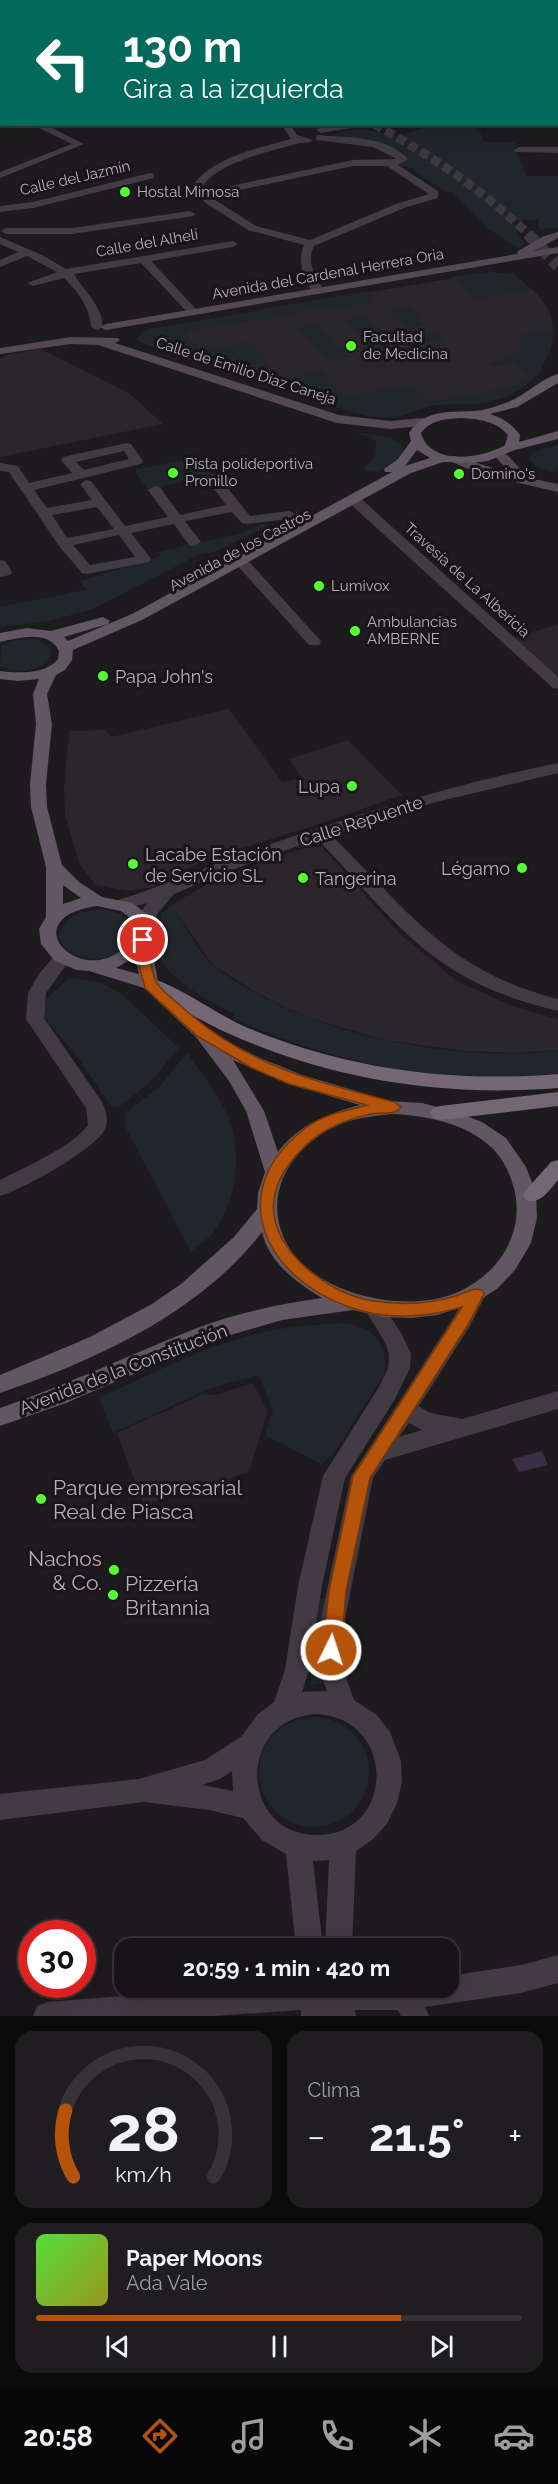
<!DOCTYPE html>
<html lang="es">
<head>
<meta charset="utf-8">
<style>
  body { margin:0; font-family:Raleway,sans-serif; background:#1f1d1f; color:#f1f3f6; height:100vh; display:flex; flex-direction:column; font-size:22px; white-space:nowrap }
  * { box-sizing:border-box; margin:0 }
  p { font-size:20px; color:#9e9ea1 }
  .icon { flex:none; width:33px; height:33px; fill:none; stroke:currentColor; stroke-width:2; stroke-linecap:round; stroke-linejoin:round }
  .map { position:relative; height:2016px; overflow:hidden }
  .side { display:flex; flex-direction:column; gap:15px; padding:15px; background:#0c0b0c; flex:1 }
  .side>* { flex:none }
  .banner { position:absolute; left:0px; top:0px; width:558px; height:126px; box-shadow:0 6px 24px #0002,0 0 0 2px #353335; background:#00695c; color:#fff; overflow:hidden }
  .speed { position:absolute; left:18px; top:1920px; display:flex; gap:12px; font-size:30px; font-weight:700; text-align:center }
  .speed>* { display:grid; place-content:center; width:78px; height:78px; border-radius:50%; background:#161416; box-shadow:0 6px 24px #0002,0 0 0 2px #353335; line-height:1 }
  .speed .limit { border:9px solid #d22; background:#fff; color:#111 }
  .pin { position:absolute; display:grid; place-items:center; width:51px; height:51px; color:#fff; margin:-26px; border:3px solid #fff; border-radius:50%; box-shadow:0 2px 6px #0007 }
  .me { position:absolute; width:66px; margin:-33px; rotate:4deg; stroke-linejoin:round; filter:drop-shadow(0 0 4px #0008) }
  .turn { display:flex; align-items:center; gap:21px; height:126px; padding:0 24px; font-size:27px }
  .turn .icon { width:78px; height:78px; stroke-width:2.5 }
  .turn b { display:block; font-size:42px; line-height:51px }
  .big { font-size:45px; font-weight:700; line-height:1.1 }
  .side .card { flex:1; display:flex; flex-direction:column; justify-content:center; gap:9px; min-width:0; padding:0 21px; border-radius:18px; background:#1f1d1f }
  .side .dial { align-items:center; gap:0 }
  .dial svg { height:156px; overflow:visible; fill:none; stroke:#353335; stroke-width:7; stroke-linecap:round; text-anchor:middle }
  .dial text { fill:#f1f3f6; stroke:none }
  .song { display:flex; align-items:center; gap:18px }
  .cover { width:72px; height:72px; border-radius:9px; background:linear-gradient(135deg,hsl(110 70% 55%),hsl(60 70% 35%)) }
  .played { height:6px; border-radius:3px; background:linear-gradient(90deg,#b45309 75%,#353335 75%) }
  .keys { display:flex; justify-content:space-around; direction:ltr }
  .heat { display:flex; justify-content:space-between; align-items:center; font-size:33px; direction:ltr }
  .side .tiles { flex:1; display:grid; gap:15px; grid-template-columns:1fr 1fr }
  .card:last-child { grid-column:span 2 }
  .trip { position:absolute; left:114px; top:1938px; width:345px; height:60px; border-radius:18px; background:#161416; box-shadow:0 6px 24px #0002,0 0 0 2px #353335; font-weight:700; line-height:60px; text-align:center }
  .menu { display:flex; height:96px; justify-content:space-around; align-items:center; background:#090809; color:#9e9ea1 }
  .menu .icon { width:42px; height:42px }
  .menu .on { color:#b45309 }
  .menu b { font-size:27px; color:#f1f3f6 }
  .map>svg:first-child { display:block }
  .built { fill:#2a262a }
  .green { fill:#202629 }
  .water { fill:#3b2f43 }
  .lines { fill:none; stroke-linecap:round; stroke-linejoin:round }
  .primary-tunnel-far1 { stroke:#3d383d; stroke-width:9; stroke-dasharray:9 4.5; stroke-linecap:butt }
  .primary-tunnel { stroke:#3d383d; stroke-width:12; stroke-dasharray:12 6; stroke-linecap:butt }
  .street { fill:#433b43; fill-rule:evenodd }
  .secondary { fill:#524953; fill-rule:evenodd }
  .primary { fill:#615762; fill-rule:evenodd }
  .highway { fill:#736774; fill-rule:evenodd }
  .route { fill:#b45309; stroke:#753606; stroke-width:1.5 }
  .poi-dot { fill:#54ff31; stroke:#181618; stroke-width:2 }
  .labels { text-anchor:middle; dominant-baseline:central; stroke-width:6; stroke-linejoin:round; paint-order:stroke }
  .far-street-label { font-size:15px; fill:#bbacbd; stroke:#181618 }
  .far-poi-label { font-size:15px; fill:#bbacbd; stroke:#181618; text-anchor:start }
  .poi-label { font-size:18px; fill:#bbacbd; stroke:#181618; text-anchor:start }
  .street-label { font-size:18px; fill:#bbacbd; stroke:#181618 }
  .near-poi-label { font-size:21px; fill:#bbacbd; stroke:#181618; text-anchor:start }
</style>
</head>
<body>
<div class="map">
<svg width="558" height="2016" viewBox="0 0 558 2016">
  <rect width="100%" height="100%" fill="#1d1b1d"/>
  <path class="built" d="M490 272 514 274 538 295 549 310 554 330 551 349 538 375 511 393 483 403 433 405 400 416 370 417 142 343 137 339 143 332 150 329Z
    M41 349 129 393 163 424 0 457V359L9 354Z
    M558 624V682L511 639Z
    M229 709 282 782 302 778 289 759 348 740 402 795 313 826 205 860 153 887 128 891 96 885 80 865 65 816 64 788 69 731 105 730 111 737Z
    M308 847H322L399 933 457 981 512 1006 558 1019V1050L517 1053 466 1051 384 1040 313 1019 289 1009 255 992 212 964 171 905 218 878Z
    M252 1383 268 1410 249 1472 144 1505 117 1433 203 1394 216 1395Z"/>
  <path class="green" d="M469 124 479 129 484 142H514L526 176H558V228L541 229 537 226 539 219 512 222 519 230 516 232 524 242 522 247 517 248 487 228 452 192H446L407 166 400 168 398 164 405 161 403 155 330 136C349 128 374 127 392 137L426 128 421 125Z
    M490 272 515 275 461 284 451 277Z
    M516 276 531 289 476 299 461 285Z
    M368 291 373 296 367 297 372 302 331 309 328 307 275 316 277 318 260 321 257 319 185 332 201 351 250 342 283 379 321 372 338 392H342L346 396 413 385 430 402 499 390 532 380 513 362 493 366 491 364C504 360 519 358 522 343L518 336 554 330C549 371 525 396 483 403 467 406 450 403 433 405 421 407 410 414 398 417 376 421 356 413 336 407L142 343 137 339 143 332 150 329Z
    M410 308 421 318 416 319 422 325 409 327 413 331 427 329 433 335 439 334 444 339 422 343 389 312Z
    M365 316 381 331 375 333 381 338 387 337 398 348 376 352 344 320Z
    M318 324 333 340 327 341 333 347 339 346 349 357 327 361 296 328Z
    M353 432 390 437 401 444 403 454C395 463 375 478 364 469L375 456 376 442 370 437Z
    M558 445V468L554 473 536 466 528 459 533 452Z
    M198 457 213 475 148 489 134 470Z
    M262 524 270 525 214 552 200 554 93 609 50 621 0 627V607L86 590 80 581 161 556 158 552 238 534Z
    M33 639C42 641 49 644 52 653L48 662C33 672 16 674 0 666L1 645 16 640Z
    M171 905C182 921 200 954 213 965 298 1033 452 1064 558 1050V1073C444 1088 336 1063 233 1019L234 1014C209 1001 174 983 159 958L163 935 161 914Z
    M102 909 122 914 133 926C137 964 69 970 59 937 62 915 83 910 102 909Z
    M69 978 102 983 124 996 179 1048 151 1081 118 1108 110 1105 79 1059 43 1016 42 1003Z
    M187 1053C201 1072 224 1102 231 1124 242 1155 235 1204 215 1230 209 1239 198 1245 191 1252L125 1126V1114L160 1086Z
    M346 1323C376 1329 389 1344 385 1374L333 1455 321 1464 265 1435 273 1411 259 1375 212 1388 113 1433 99 1398C158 1371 221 1337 286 1328 306 1325 326 1324 346 1323Z
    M320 1599H325L321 1634 322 1684H310Z
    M259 1772a55 55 0 1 1 110 0a55 55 0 1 1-110 0Z"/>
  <path class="water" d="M542 1451 548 1465 519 1472 512 1459Z"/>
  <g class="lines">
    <path class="primary-tunnel-far1" d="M374 124C430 155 483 190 529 235"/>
    <path class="primary-tunnel" d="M528 234 558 266"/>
    <path class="street" d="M258 0H266L267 2H259Z
      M412 0H421L422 2H413Z
      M556 12H558V18H556Z
      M556 76H558V82H556Z
      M558 99V105L556 106V100Z
      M31 124H44L84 144 0 178V172L72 144Z
      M281 124H290L297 135 313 140C308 144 302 142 296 144 271 151 217 163 203 186L221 188 353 160 397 159 373 147 316 140V136L319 135C348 138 386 135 408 159L398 165 438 191V198L404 208 314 246C306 263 315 277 325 291L319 294C303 288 297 260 304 245L248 230 204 202 193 185C214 157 258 148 291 139ZM353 166H387L429 194 396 204 310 240 256 226 212 198 208 192 221 194Z
      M344 124H377L321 133 316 130 321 127Z
      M519 147H558V153L516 152 514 150Z
      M150 173 154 174V178L33 208 0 212V206L33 202Z
      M190 211 195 214 194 216 72 234H6L1 231 6 228H72Z
      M0 237 42 255 66 269 233 241 238 244 233 247 151 261 197 310 199 312 193 315 189 314 141 263 74 274C83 290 102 305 103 327L97 330 91 327C91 309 77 290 64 278L33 286 27 283 57 272 27 256 0 267V260L18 252 0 244Z
      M127 443 131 444 143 461 141 464 34 490 47 508 92 500 80 484 86 480 91 481 125 526 168 517 148 490 155 486 160 487 180 515 226 505 206 478 212 474 217 475 250 516 289 511 306 519 299 523 288 519 247 524 242 523 232 512 185 521 201 542 194 546 189 545 174 524 131 533 151 559 149 562 87 574 82 573 59 546 9 472 0 471V463L18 466 29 483 72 473 61 460 63 457ZM124 451 129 459 84 470 76 462ZM97 507 114 529 67 538 52 515ZM119 535 135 557 90 565 73 545Z
      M353 495 358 496 558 677V689L553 688 348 502 346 499Z
      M240 556 245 557 319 639 321 642 319 645H309L235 563 233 560Z
      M0 560 5 561 12 572 10 575 0 577Z
      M558 763V773L436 802 331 835C408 910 447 971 558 999V1011C521 1002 485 990 452 969 399 936 361 883 317 839L226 872 174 894 158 913 151 930H139L136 926 141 911 148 903 121 910 115 909 112 905 115 901C163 886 208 866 256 849 355 815 455 784 558 763Z
      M62 952 68 954 71 958 46 993 44 1018 102 1102C106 1110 109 1120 105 1129 96 1149 22 1190 0 1196V1180C25 1167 72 1147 88 1125L86 1108 26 1019 28 993 39 974 56 954Z
      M476 1286 483 1288 486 1294 470 1326 419 1406 430 1413 462 1419 558 1391V1409L385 1460 373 1478 346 1614 342 1667 354 1700 377 1715 390 1732 401 1761 402 1782 397 1803 387 1824 372 1840 356 1851 352 1948H325L329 1860 313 1861 323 1948H296L286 1854 262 1840 243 1818 209 1810 144 1802 0 1820V1794L139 1779 205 1760 242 1736 257 1715 274 1702 285 1670 298 1586 323 1476 379 1387 388 1368 389 1354 385 1342 363 1307 366 1301 373 1299 380 1301 401 1333 411 1354 410 1368 395 1399 345 1478 322 1586 309 1670 302 1692 327 1691 318 1667 322 1614 351 1476 455 1315 469 1288ZM409 1423 422 1430 399 1437ZM317 1714C396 1718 396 1833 319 1835 239 1837 235 1718 317 1714ZM232 1771 233 1791 202 1785 220 1779Z
      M558 1955V1983L521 1993 425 2007 429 2016H401L398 2010H355L356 2016H301V2010L212 2016H33L37 2006 47 2002 223 1988H448V1976L521 1965Z"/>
    <path class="secondary" d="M2 111V117L0 118V112Z
      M558 232V238L534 251 558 247V253L106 330 100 327 106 324 517 254 518 251 544 236Z
      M71 337 118 338 120 340 115 343 339 415 390 421 423 418 429 422 423 426 390 429 337 423 98 345 71 344 0 354V348Z
      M500 451C510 454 514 465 523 470 528 474 531 474 534 479L558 484V492L479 474 448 460 454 456 510 473 494 455Z"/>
    <path class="primary" d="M68 0H78L79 2H69Z
      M95 0H105L106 2H96Z
      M111 0H121L122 2H112Z
      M2 87V93L0 94V88Z
      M0 102H2V108H0Z
      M558 374V383L517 407 490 414C503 418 512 424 520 435L519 442 558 431V439L515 450 488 461 472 463 443 462 411 473 142 620 73 650 72 660 65 670 56 675 47 694 52 724 46 784 47 807 62 865 79 882 102 897 132 903 147 914 153 932 150 937 158 982 213 1034 260 1058 302 1075 390 1101 422 1103 456 1112 482 1122 506 1138 526 1167 536 1193 537 1218 531 1243 515 1270 497 1289 473 1304 437 1315 411 1318 384 1317 353 1310 282 1320 210 1341 66 1403 0 1426V1408C67 1385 131 1354 197 1328 236 1313 280 1304 322 1298 297 1283 269 1263 262 1232 200 1313 94 1361 0 1393V1375L90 1337 152 1304 181 1284 234 1237 257 1209 258 1193 265 1172 246 1111 229 1081 196 1037 144 988 89 971 76 970 54 960 41 944 39 929 46 917V867L31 807 30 784 36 724 33 694 39 679 18 681 0 679V671C18 673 45 675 58 659L59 651C49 629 18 638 0 642V633L27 628 51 631 103 617 110 621 108 624 64 637 68 641 132 614 392 472H385L384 469 398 459 411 441 409 433C424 410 447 412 472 411 483 411 498 406 508 402 526 395 540 379 558 374ZM461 418C479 419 496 421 508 435L505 445C482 459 430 466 421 433 431 420 445 419 461 418ZM417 450 430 458 405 466ZM63 885 81 898 63 904ZM97 906 121 911 133 920C136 933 134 940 123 949 78 987 13 918 97 906ZM135 957 139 974 116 968ZM233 1060 289 1084 360 1105C329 1113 298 1125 278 1152L264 1111ZM394 1114C428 1116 465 1123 491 1147 501 1156 508 1169 512 1182 531 1236 490 1288 436 1299 385 1309 305 1289 283 1236 262 1184 301 1137 349 1121 364 1117 379 1115 394 1114Z"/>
    <path class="highway" d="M308 0H328L306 2Z
      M150 978C180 986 217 1015 248 1028 348 1069 451 1083 558 1074V1088C446 1097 336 1081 232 1035 202 1022 173 1004 144 988L141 984 144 980Z
      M558 1092V1106L440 1120 433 1118 430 1113 433 1108 440 1106Z
      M558 1160V1180C549 1190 541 1205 526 1200L523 1195 526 1190 551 1162Z"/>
  </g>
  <path class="route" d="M143 936 150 940C150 953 150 969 156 981 160 990 174 1000 182 1007 247 1066 311 1080 394 1102L401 1107C395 1116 381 1112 371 1114 347 1119 324 1128 306 1145 293 1158 281 1172 276 1190 259 1244 328 1295 374 1301 401 1305 430 1304 456 1296 465 1293 472 1287 482 1290L484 1294 468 1325 370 1478 346 1591 341 1650 338 1655 331 1658 325 1655 322 1650 329 1591 353 1476 462 1307C426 1318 384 1320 349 1307 262 1276 223 1189 307 1127 324 1114 347 1111 367 1105L289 1084 252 1068 197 1036 145 988 137 958V940Z"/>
  <g class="poi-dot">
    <circle cx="125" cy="192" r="6"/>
    <circle cx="351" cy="346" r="6"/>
    <circle cx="173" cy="473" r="6"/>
    <circle cx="459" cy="474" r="6"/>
    <circle cx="319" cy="586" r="6"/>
    <circle cx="355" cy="631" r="6"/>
    <circle cx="103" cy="676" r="6"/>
    <circle cx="352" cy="786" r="6"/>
    <circle cx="133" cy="864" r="6"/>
    <circle cx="522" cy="868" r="6"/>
    <circle cx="303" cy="878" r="6"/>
    <circle cx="41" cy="1499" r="6"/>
    <circle cx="114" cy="1570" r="6"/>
    <circle cx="113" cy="1595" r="6"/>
  </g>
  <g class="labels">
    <g class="far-street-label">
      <text transform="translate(75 178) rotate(-13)">Calle del Jazmín</text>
      <text transform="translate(147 243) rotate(-10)">Calle del Alhelí</text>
      <text transform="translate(328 274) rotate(-10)">Avenida del Cardenal Herrera Oria</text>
      <text transform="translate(246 371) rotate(18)">Calle de Emilio Díaz Caneja</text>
      <text transform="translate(240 550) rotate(-28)">Avenida de los Castros</text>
      <text transform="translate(467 580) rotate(42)">Travesía de La Albericia</text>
    </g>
    <g class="far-poi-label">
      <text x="137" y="192">Hostal Mimosa</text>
      <text x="363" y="337">Facultad<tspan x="363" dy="17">de Medicina</tspan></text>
      <text x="185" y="464">Pista polideportiva<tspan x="185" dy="17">Pronillo</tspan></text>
      <text x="471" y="474">Domino's</text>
      <text x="331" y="586">Lumivox</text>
      <text x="367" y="622">Ambulancias<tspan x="367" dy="17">AMBERNE</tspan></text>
    </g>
    <g class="poi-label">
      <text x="115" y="676">Papa John's</text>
      <text x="340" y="786" text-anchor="end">Lupa</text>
      <text x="145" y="854">Lacabe Estación<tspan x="145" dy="21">de Servicio SL</tspan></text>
      <text x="510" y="868" text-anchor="end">Légamo</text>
      <text x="315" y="878">Tangerina</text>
    </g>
    <g class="street-label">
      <text transform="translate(361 821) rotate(-18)">Calle Repuente</text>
      <text transform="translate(123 1369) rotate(-21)">Avenida de la Constitución</text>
    </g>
    <g class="near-poi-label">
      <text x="53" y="1487">Parque empresarial<tspan x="53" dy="24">Real de Piasca</tspan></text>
      <text x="102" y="1558" text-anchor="end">Nachos<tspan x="102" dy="24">&amp; Co.</tspan></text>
      <text x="125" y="1583">Pizzería<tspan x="125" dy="24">Britannia</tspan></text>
    </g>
  </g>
</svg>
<div class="speed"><div class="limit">30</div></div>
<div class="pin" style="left:143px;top:940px;background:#d93025"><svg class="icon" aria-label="arrive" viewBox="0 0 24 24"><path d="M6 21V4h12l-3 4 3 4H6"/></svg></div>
<svg class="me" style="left:331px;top:1650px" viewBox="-20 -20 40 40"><circle r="17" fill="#b45309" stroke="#fff" stroke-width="3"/><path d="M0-11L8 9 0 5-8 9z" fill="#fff"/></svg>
<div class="trip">20:59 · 1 min · 420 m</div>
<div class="banner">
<div class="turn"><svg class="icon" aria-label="left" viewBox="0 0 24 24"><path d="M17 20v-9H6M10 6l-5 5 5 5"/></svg><div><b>130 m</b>Gira a la izquierda</div></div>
</div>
</div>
<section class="side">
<div class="tiles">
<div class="card dial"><svg viewBox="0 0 100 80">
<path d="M14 69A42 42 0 1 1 86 69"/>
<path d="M14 69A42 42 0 0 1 10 35" stroke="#b45309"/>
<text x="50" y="56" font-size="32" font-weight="700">28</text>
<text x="50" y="72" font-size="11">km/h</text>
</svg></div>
<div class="card"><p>Clima</p>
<div class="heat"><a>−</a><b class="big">21.5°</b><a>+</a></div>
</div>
<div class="card">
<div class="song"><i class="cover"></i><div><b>Paper Moons</b><p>Ada Vale</p></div></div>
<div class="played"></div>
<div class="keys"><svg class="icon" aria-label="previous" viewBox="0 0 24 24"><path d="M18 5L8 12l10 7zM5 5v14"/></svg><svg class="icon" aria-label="pause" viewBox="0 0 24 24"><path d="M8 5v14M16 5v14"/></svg><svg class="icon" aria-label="next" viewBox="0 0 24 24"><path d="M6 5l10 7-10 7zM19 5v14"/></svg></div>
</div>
</div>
</section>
<nav class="menu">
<b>20:58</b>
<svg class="icon on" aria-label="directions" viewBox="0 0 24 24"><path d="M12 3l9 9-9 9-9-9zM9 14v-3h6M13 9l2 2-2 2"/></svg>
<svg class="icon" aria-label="music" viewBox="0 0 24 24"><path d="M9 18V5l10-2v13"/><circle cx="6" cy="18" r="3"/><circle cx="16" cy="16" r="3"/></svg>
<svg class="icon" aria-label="phone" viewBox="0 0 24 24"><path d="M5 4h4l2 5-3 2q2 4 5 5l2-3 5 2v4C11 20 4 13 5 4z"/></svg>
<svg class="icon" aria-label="climate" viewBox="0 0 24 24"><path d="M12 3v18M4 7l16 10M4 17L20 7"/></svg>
<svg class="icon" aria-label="car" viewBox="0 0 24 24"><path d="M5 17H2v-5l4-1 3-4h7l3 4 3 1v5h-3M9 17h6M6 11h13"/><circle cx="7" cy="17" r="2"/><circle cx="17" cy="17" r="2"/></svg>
</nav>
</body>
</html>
